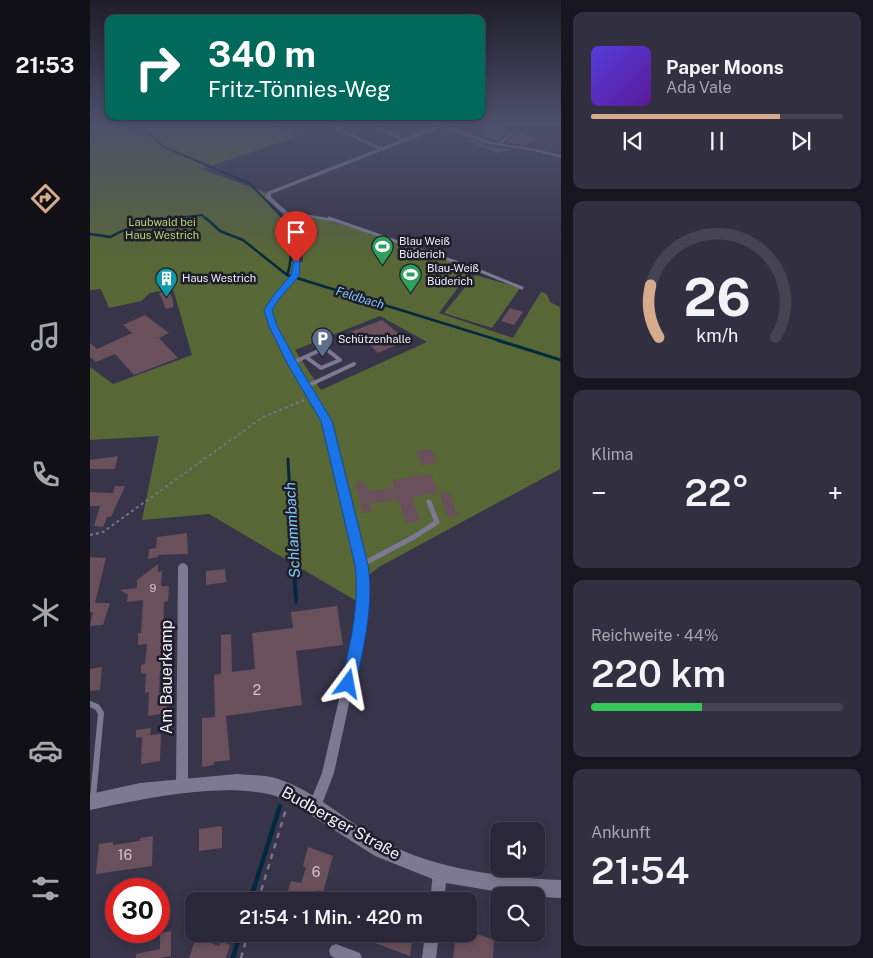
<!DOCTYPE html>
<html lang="de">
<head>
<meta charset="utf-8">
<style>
  body { margin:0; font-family:"Public Sans",sans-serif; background:#322f40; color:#f1f3f6; height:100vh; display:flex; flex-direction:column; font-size:19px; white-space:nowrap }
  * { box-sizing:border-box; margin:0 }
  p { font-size:16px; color:#a5a5ae }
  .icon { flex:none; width:28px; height:28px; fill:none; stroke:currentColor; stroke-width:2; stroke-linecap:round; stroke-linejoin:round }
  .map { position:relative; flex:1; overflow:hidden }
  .panel { display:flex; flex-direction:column; gap:12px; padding:12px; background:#17151f; width:312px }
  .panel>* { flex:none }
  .guide { position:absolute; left:15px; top:15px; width:380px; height:105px; border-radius:10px; box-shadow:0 2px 8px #0003,0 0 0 1px #464453; background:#00695c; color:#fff; overflow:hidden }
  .buttons { position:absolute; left:400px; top:822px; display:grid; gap:10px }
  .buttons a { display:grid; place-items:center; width:55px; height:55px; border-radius:10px; background:#2a2738; box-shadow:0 2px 8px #0003,0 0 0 1px #464453; font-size:25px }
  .speed { position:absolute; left:15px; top:878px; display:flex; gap:10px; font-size:25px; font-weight:700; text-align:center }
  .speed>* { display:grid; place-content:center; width:65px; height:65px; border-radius:50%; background:#2a2738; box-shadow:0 2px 8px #0003,0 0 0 1px #464453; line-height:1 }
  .speed .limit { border:8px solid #d22; background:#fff; color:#111 }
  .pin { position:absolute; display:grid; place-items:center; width:42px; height:42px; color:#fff; margin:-51px -21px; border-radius:50% 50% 50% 0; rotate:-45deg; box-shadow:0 0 5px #0007 }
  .pin .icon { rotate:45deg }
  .me { position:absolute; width:55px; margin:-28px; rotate:13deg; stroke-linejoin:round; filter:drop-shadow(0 0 4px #0008) }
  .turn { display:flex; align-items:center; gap:18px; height:105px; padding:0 20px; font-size:22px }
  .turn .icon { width:65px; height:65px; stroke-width:2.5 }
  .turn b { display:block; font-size:35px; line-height:42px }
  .big { font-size:38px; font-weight:600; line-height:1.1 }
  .panel .card { flex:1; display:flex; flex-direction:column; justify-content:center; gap:8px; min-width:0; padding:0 18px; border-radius:10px; background:#322f40 }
  .panel .dial { align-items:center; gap:0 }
  .dial svg { height:130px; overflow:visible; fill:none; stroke:#464453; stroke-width:7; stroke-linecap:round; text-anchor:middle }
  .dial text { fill:#f1f3f6; stroke:none }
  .song { display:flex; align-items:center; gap:15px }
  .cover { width:60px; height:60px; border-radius:8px; background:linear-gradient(135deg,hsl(250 70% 55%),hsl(270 70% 35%)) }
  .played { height:5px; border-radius:2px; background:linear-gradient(90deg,#d6ab8b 75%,#464453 75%) }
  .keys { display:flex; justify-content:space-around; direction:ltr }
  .heat { display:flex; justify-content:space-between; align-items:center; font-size:28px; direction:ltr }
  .charge { height:8px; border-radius:4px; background:linear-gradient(90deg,#34c759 44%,#464453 0) }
  .trip { position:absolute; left:95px; top:892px; width:292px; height:50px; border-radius:10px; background:#2a2738; box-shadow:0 2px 8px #0003,0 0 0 1px #464453; font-weight:600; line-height:50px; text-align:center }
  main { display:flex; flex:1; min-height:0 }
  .menu { display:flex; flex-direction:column; width:90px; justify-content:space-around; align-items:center; background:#111016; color:#a5a5ae }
  .menu .icon { width:35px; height:35px }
  .menu .current { color:#d6ab8b }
  .menu b { font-size:22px; color:#f1f3f6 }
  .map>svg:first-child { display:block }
  .green { fill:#586736; fill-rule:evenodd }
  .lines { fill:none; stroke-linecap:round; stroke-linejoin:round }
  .stream-far4 { stroke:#02293f; stroke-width:2 }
  .stream-far3 { stroke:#02293f; stroke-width:2.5 }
  .stream-far2 { stroke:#02293f; stroke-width:3 }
  .stream-far1 { stroke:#02293f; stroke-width:4 }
  .stream { stroke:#02293f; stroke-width:4.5 }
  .building { fill:#69505b }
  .path-far1 { stroke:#797589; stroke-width:2; stroke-dasharray:3 3; stroke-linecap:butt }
  .path { stroke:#797589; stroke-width:2.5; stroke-dasharray:5.5 5.5; stroke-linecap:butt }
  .service-far4 { stroke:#7d7992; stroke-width:2.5 }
  .service-far3 { stroke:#7d7992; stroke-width:3 }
  .service-far2 { stroke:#7d7992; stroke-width:4 }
  .service-far1 { stroke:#7d7992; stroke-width:5 }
  .service { stroke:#7d7992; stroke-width:6 }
  .minor { fill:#7d7992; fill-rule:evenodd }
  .tertiary { fill:#7d7992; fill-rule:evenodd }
  .route { fill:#1a73e8; stroke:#114b97 }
  .labels { text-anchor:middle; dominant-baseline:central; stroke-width:5; stroke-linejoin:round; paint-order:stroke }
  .far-park-label { font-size:11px; fill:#b5d272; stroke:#1f1e28 }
  .far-poi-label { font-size:11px; fill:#efedfb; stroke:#1f1e28; text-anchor:start }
  .number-label { font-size:11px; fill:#cec6d3 }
  .far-water-label { font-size:12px; font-style:italic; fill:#7fc8f9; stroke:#1f1e28 }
  .near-number-label { font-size:14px; fill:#cec6d3 }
  .water-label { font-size:15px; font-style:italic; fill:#7fc8f9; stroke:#1f1e28 }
  .near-street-label { font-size:16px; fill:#efedfb; stroke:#1f1e28 }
</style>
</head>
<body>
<main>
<nav class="menu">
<b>21:53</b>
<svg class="icon current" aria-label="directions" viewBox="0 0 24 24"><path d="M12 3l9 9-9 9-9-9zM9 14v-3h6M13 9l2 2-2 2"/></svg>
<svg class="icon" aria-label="music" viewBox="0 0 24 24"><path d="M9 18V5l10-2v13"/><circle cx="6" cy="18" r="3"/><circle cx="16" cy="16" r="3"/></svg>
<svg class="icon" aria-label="phone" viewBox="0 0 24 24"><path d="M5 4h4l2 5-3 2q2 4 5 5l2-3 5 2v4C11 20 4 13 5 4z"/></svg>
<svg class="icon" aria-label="climate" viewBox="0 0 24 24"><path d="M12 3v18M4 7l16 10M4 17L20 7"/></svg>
<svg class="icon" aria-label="car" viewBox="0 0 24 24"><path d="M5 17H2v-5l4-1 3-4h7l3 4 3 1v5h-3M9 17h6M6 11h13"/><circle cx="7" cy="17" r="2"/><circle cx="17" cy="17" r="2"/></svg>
<svg class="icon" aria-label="filters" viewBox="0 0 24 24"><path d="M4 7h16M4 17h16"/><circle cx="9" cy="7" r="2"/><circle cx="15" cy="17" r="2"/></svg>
</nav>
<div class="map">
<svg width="471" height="958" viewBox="0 0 471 958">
  <rect width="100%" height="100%" fill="#38344a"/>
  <path class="green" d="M0 125H182L206 136 234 128 111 169 177 193V201L196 222 201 261 213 262V243L228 234 227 231 211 223 212 220 218 216 237 219 382 269 349 313 423 338 451 292 457 294 460 302 470 307V469L289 567 268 584V602L119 514 52 520 69 436 0 440V367L23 384 102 355 83 289 60 293 51 301 19 308 11 289 0 290ZM290 316 337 342 231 390 205 350Z
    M385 275 430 288 402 328 354 313Z"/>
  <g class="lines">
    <path class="stream-far4" d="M30 125 61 135 74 147 159 183 195 220
      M66 220 112 215 117 220"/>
    <path class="stream-far3" d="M116 218 130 231 153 240 197 275 411 341
      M194 218C203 229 202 263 197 275
      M0 234 20 237 32 231 64 225 66 219 72 218"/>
    <path class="stream-far2" d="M407 340 471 360
      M198 459 200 498"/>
    <path class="stream-far1" d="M200 497 206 602"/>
    <path class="stream" d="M160 901 190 806
      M143 958 150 934"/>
  </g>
  <path class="building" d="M372 125H398L422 131 407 141 391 136 396 134Z
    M426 132 436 135 448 140 434 145 416 142 425 136Z
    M381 139 398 146 423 150 408 153 376 141Z
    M79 291 83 300V307L76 309 69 293Z
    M420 308 433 312 424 325 411 321Z
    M55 315 79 333 69 338 88 358 44 375 25 354 6 362 0 357V343L7 349 42 333 33 325Z
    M292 320 307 332 320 339 288 353 274 340 260 332Z
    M341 449 347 463 331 465 326 451Z
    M28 456 25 469H0V460Z
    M341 474 348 493 322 497 330 521 316 523 308 499 279 504 281 512 273 513 265 483 272 481 273 483H276L278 491 304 488 302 480Z
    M25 486H35L21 517H17L13 527 4 526 10 506H0V492L23 493Z
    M359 492 368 516 358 517 349 494Z
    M97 533 98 554 68 555V557L58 559 59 549 66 548 67 537Z
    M0 557 16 558 5 603H20L13 625 0 626 3 612H0Z
    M68 564V572L72 571 71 586H79L78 601 74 602 73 642 76 641 75 651H73L72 671H70L69 693 77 692V713L58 716 59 692 55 693 56 673 51 674V665L55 664 57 644 48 645V633H51L53 600 37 602 38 595 30 590 47 588V580Z
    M135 569 136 582 116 585V571Z
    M247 606 253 645 206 651 212 705 136 716 140 760 124 762V765L112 767V718L125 717 124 675 131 674V635L141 634 142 672 165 669 162 633 203 628 201 612Z
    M12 667 10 690 0 691V669Z
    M61 728 60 735 71 734 70 761 51 764 52 737 46 738V730Z
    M132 826V848L109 851V829Z
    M63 836 62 866 6 874 9 844 23 842V845L50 841V838Z
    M218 847 243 856 233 892 228 890 225 901H195L201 881 211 883 216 868 213 866Z
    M81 931V956L71 958H46V954L70 949V933Z
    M379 931 404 940 403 958H363L366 934H379Z
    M287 934H323L320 956 285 943Z
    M109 939 129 946 130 941 140 945 136 958H99L104 943Z"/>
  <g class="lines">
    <path class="path-far1" d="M0 535 13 532 173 417 214 400"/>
    <path class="path" d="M168 901 197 806
      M151 958 158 934"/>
    <path class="service-far4" d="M238 125 294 150
      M293 126 289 128 315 141
      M408 144 423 134
      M200 217 218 216 243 220"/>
    <path class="service-far3" d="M239 218 383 268 432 288"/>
    <path class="service-far2" d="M202 363 235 348 250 360 231 368 216 357
      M215 387 264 364"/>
    <path class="service-far1" d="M273 564 324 537 347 522 339 502"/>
    <path class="service" d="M0 704 7 707 11 713 3 798"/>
    <path class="minor" d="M349 125H356L402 142 445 149 471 155V158L445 151 399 144 353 127 181 194V197L202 216 205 222 210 270C204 289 182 295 182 317L206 363 240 421 277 565 280 587 275 630 244 773 229 812 224 813 219 812 218 807 232 773 265 630 270 587 267 565 232 421 198 363 176 317C175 293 198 289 204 270L199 222 198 218 175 197 177 192Z
      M93 563 96 564 98 567V786L96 790 92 792 88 790 86 786 88 567 90 564Z
      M350 866 355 868 357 873 354 901H340L343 873 345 868Z
      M335 934H349L346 958H332Z
      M246 944 270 953 272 958H245L241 956 239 951 241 946Z"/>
    <path class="tertiary" d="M147 774C159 775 173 775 185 778 226 790 258 824 296 843 349 870 412 877 471 880V898L433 896 350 882 285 856 197 800C147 778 53 799 0 810V794L50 783Z"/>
  </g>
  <linearGradient id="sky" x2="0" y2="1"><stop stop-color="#1f1d29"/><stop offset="0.48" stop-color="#4d506b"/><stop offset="1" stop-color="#4d506b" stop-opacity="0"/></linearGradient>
  <rect width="471" height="259" fill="url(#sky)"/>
  <path class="route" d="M204 260 210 262 209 276 189 299 182 310 187 326 207 363 242 421 278 565C284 606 274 644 266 684L264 689 258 691 253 689 251 684C260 644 270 606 265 565L231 421 197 363 179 326 174 310 183 296 201 275Z"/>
  <defs>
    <symbol id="stadium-pin" viewBox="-11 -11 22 30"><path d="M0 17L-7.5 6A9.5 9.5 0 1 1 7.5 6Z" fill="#2e9e5b" stroke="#1f1e28"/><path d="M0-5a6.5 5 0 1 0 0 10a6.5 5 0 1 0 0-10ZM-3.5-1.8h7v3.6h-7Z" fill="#fff"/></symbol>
    <symbol id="building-pin" viewBox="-11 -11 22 30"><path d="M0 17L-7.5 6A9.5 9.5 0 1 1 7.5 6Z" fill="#0f9aa8" stroke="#1f1e28"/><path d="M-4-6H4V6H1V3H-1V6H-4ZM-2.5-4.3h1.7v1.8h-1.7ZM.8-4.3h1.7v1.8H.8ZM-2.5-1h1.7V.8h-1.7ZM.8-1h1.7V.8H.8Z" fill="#fff"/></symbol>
    <symbol id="parking-pin" viewBox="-11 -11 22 30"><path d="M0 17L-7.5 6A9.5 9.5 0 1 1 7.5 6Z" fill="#5c6f8a" stroke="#1f1e28"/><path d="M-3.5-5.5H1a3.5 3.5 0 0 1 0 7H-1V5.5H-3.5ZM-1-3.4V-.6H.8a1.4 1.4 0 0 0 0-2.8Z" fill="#fff"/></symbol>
  </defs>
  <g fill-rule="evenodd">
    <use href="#stadium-pin" x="280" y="234" width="25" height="34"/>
    <use href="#stadium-pin" x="308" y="262" width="25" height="34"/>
    <use href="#building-pin" x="64" y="266" width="25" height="34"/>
    <use href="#parking-pin" x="220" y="326" width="25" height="34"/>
  </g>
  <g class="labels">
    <g class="far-park-label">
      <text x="72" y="222">Laubwald bei<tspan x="72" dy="13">Haus Westrich</tspan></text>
    </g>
    <g class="far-poi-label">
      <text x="309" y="241">Blau Weiß<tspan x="309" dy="13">Büderich</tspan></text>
      <text x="337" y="268">Blau-Weiß<tspan x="337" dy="13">Büderich</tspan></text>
      <text x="92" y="278">Haus Westrich</text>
      <text x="248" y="339">Schützenhalle</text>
    </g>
    <g class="number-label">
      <text x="63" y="588">9</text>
    </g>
    <g class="far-water-label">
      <text transform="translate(270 298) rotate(17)">Feldbach</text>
    </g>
    <g class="near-number-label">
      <text x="167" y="690">2</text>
      <text x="35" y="855">16</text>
      <text x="226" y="872">6</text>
    </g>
    <g class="water-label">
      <text transform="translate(202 530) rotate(-93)">Schlammbach</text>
    </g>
    <g class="near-street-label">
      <text transform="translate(76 677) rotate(-90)">Am Bauerkamp</text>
      <text transform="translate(251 823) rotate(29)">Budberger Straße</text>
    </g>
  </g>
</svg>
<div class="buttons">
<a><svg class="icon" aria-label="sound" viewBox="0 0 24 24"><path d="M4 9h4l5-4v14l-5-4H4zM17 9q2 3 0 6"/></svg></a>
<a><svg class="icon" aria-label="search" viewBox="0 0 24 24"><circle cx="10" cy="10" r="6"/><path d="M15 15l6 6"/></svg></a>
</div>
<div class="speed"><div class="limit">30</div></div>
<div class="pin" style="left:206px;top:262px;background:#d93025"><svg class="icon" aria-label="arrive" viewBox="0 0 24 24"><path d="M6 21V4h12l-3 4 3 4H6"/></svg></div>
<svg class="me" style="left:258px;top:684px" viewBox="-20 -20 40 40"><path d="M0-17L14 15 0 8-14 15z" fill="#1a73e8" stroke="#fff" stroke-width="4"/></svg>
<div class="trip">21:54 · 1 Min. · 420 m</div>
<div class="guide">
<div class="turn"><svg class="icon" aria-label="right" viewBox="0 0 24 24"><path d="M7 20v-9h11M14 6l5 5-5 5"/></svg><div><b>340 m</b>Fritz-Tönnies-Weg</div></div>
</div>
</div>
<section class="panel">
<div class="card">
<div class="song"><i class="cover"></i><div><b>Paper Moons</b><p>Ada Vale</p></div></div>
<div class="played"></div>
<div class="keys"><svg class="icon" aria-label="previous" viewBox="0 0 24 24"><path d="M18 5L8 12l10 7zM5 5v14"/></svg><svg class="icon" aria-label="pause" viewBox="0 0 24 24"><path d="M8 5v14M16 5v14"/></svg><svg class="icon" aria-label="next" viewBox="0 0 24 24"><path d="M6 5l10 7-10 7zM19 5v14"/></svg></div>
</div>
<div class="card dial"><svg viewBox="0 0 100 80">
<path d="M14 69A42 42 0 1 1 86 69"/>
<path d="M14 69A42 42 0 0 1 9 37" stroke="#d6ab8b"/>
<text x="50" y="56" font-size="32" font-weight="700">26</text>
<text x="50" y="72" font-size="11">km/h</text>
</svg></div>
<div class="card"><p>Klima</p>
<div class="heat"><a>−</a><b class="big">22°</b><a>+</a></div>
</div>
<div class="card"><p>Reichweite · 44%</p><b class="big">220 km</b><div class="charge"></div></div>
<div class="card"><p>Ankunft</p><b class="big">21:54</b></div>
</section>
</main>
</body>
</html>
